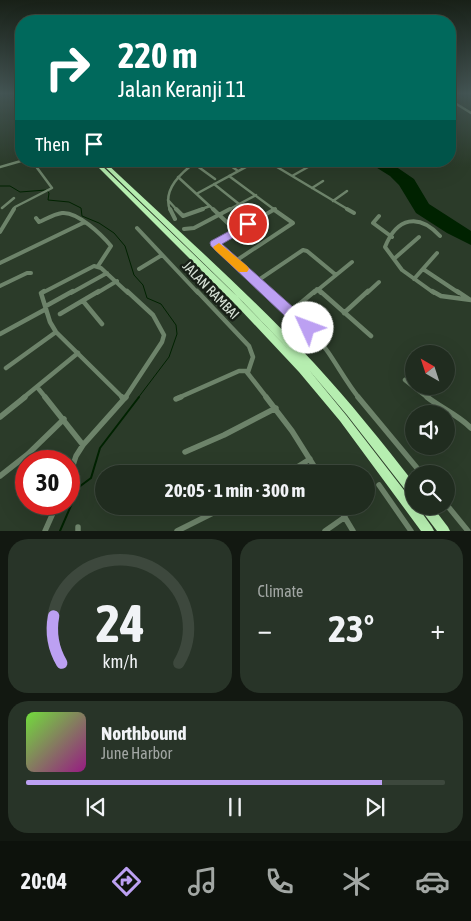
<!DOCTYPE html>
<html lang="en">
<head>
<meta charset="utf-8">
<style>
  body { margin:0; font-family:"Asap Condensed",sans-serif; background:#283428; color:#f1f3f6; height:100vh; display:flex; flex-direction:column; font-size:19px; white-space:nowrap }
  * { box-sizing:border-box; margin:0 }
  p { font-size:16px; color:#a2a7a4 }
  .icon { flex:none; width:28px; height:28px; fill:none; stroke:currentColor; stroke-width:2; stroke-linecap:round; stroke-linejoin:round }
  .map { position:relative; height:531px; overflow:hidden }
  .sheet { display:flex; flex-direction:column; gap:8px; padding:8px; background:#121811; flex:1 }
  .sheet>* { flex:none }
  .banner { position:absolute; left:15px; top:15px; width:441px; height:152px; border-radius:20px; box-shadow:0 5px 20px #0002,0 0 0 1px #3d483d; background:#00695c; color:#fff; overflow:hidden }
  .needle { width:32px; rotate:321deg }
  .fabs { position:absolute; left:405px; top:345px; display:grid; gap:10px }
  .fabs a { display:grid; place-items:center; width:50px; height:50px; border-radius:50%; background:#202c1f; box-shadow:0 5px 20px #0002,0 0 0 1px #3d483d; font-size:25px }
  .speed { position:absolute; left:15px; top:450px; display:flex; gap:10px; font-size:25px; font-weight:700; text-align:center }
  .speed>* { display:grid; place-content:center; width:65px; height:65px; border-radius:50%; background:#202c1f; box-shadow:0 5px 20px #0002,0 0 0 1px #3d483d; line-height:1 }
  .speed .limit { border:8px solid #d22; background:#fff; color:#111 }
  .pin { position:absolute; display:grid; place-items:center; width:42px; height:42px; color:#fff; margin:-21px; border:2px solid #fff; border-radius:50%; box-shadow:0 1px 5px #0007 }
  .me { position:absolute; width:55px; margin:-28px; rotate:313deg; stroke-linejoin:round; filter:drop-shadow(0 0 4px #0008) }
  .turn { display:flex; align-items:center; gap:18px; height:105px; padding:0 20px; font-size:22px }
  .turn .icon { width:65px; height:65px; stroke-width:2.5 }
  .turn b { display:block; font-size:35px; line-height:42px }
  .then { display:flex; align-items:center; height:48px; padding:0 20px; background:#0003; gap:10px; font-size:19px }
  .big { font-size:38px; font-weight:700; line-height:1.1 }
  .sheet .card { flex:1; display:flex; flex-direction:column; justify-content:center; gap:8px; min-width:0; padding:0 18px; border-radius:20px; background:#283428 }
  .sheet .dial { align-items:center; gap:0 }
  .dial svg { height:130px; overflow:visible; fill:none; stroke:#3d483d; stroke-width:7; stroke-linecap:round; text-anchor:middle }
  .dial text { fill:#f1f3f6; stroke:none }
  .song { display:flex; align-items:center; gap:15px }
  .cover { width:60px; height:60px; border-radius:8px; background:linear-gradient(135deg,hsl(100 70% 55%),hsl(310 70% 35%)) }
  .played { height:5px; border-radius:2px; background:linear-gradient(90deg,#bca0f2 85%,#3d483d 85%) }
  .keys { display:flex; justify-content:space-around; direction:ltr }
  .heat { display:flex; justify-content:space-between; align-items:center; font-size:28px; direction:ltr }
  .sheet .tiles { flex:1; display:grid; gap:8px; grid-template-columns:1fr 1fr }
  .card:last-child { grid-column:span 2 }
  .trip { position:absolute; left:95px; top:465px; width:280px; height:50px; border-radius:25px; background:#202c1f; box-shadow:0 5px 20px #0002,0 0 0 1px #3d483d; font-weight:700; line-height:50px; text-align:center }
  .dock { display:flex; height:80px; justify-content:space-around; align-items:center; background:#0d120c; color:#a2a7a4 }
  .dock .icon { width:35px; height:35px }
  .dock .selected { color:#bca0f2 }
  .dock b { font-size:22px; color:#f1f3f6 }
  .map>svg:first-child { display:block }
  .water { fill:#020 }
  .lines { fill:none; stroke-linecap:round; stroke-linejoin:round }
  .stream-far1 { stroke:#020; stroke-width:1 }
  .stream { stroke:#020; stroke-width:2 }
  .street-far3 { stroke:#6d836a; stroke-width:2.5 }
  .street-far2 { stroke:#6d836a; stroke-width:4 }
  .street-far1 { stroke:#6d836a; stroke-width:4.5 }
  .street { stroke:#6d836a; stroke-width:5.5 }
  .highway { fill:#b6eeb0; fill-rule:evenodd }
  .route { fill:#bca0f2; stroke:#7a689d }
  .slow { fill:#f59e0b }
  .labels { text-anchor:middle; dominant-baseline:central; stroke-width:5; stroke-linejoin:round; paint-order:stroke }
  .street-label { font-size:14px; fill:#d7e1d6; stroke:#182017 }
</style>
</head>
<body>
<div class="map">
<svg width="471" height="531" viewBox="0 0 471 531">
  <rect width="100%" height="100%" fill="#2b3b29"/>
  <path class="water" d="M366 161H385L395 166 414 179 429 204 471 231V245L447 233 416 213 399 185 390 176Z"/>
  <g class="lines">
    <path class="stream-far1" d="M0 186H10L20 192 46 190 49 193 48 200 69 202 81 208 82 216 99 223 114 233 125 246 134 275 143 285 147 298 161 304 176 325 177 334 169 357 138 398"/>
    <path class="stream" d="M60 531 79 487 91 478 100 448 139 397"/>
    <path class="street-far3" d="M450 100 471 113
      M224 161 238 171
      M267 161 349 210
      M193 163 215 179
      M0 167 21 161
      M229 176 275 210
      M292 176 308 167 299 161
      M178 177 214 210
      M214 184 239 204
      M312 188 323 181
      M198 193 257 161
      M168 200 177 210
      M333 201 347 191
      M2 208 14 198
      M13 210 15 207 52 188 32 161
      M170 210C162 189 182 172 197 161
      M199 210 210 206
      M228 210 256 195"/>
    <path class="street-far2" d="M170 209 175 219
      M176 209 183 216 203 209
      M213 209 236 231
      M347 209 354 213
      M379 216 373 223 392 237
      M36 218 39 222C46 219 54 214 62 213 77 211 102 235 111 246L98 266
      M137 228 198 293
      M184 229 194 228 230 209
      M0 232 14 209
      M395 258 419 237
      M234 262 293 223 273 209
      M0 263 85 222
      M139 269 162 255
      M423 269 459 293
      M414 279 437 253
      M257 281 303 250 307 251 336 275
      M0 286 27 273H31
      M317 289 321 293
      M42 293 94 266 101 268 128 293
      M71 293 107 273
      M97 293 117 281
      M268 293 215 244 275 209
      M314 293 352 262
      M367 293 379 282
      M434 293 402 270 385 247C397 217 419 213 440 236"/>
    <path class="street-far1" d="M44 291 41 293 50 322 56 332 123 398
      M197 291 249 346 253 357 248 372
      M267 291C288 311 312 329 328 352 339 368 347 383 359 398
      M320 291 371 336
      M432 291 441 296 471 300
      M457 291 469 299
      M83 301 102 324
      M46 306 73 291
      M290 312 315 291
      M344 313 368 291
      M60 314 99 291
      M0 334 46 309
      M6 368 56 332
      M405 380 428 398
      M37 387 46 398
      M23 398 78 353
      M125 398 162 342 164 335 153 315 127 291
      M178 398 239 371H246L267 398"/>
    <path class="street" d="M45 397 83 445
      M122 397 124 399
      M266 397 292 431 319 474
      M358 397 422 474
      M427 397C441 408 458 415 471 428
      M124 399 126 397
      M176 399 181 397
      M0 417 25 397
      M185 452 224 435 276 408
      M286 474 310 459
      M0 476 28 454 64 419
      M69 477 76 456 83 445 124 399
      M379 485 411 531
      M446 504 468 531
      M338 506 353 531
      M78 527V531
      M45 531 57 504
      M177 531 227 506
      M325 531 345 517"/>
    <path class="highway" d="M92 161H97L243 302 296 357 231 290 101 163 105 162C175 228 248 292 314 363 349 401 382 442 414 483V497L410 496 347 415 309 370 346 415 414 503V506H417L432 527 434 531H421L340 421 299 372 237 306Z
      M419 506H432L448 527 450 531H437L421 510Z"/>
  </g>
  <linearGradient id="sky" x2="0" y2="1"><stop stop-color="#182017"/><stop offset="0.56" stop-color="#445554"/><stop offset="1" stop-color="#445554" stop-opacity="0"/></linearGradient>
  <rect width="471" height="167" fill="url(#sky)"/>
  <path class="route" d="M248 221 251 222V227L222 244 312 324 314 328 312 333 308 334 303 333 211 246 210 243 211 241Z"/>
  <path class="slow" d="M219 243 247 266 249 269 247 272H239L215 250 213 247Z"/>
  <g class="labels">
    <g class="street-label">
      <text transform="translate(211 290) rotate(46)">JALAN RAMBAI</text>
    </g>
  </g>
</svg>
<div class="fabs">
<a><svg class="needle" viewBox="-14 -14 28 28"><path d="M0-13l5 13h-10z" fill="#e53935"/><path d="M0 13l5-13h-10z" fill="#a2a7a4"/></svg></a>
<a><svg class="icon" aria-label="sound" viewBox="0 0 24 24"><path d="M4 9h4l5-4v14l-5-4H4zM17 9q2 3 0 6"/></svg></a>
<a><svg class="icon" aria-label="search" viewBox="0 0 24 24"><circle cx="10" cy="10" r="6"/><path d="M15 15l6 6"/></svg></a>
</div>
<div class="speed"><div class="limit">30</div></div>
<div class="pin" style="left:248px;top:224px;background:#d93025"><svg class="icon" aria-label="arrive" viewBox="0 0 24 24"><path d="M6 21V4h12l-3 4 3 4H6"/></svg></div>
<svg class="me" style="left:308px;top:328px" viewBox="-20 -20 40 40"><circle r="19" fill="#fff"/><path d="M0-13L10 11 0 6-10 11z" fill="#bca0f2"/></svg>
<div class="trip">20:05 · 1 min · 300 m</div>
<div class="banner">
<div class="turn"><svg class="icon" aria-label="right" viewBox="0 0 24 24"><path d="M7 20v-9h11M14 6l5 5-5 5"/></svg><div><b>220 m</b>Jalan Keranji 11</div></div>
<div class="then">Then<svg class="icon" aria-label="arrive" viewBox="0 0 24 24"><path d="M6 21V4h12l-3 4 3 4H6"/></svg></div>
</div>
</div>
<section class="sheet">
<div class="tiles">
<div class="card dial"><svg viewBox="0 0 100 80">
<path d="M14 69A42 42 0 1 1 86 69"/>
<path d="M14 69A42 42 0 0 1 9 40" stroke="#bca0f2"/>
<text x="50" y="56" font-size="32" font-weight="700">24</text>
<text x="50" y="72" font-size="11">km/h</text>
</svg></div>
<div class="card"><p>Climate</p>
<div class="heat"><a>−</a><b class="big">23°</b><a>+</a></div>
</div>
<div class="card">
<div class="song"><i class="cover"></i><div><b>Northbound</b><p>June Harbor</p></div></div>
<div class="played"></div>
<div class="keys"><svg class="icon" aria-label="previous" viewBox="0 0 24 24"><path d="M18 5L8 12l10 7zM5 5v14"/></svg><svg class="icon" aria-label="pause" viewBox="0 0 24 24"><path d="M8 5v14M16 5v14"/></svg><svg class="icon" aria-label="next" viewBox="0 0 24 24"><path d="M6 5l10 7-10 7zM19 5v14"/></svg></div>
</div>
</div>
</section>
<nav class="dock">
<b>20:04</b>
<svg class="icon selected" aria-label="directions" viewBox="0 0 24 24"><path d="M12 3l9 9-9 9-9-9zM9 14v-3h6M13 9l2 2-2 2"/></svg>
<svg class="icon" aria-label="music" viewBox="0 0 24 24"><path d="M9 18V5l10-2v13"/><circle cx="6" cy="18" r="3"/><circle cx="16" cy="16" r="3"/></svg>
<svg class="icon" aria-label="phone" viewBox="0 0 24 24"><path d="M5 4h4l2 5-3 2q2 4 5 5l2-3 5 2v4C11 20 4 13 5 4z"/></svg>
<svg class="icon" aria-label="climate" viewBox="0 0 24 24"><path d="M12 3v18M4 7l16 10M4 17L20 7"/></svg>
<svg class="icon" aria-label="car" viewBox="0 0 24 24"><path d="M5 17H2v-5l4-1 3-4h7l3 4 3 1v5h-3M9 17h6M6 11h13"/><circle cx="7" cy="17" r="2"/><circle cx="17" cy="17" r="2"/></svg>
</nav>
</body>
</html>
